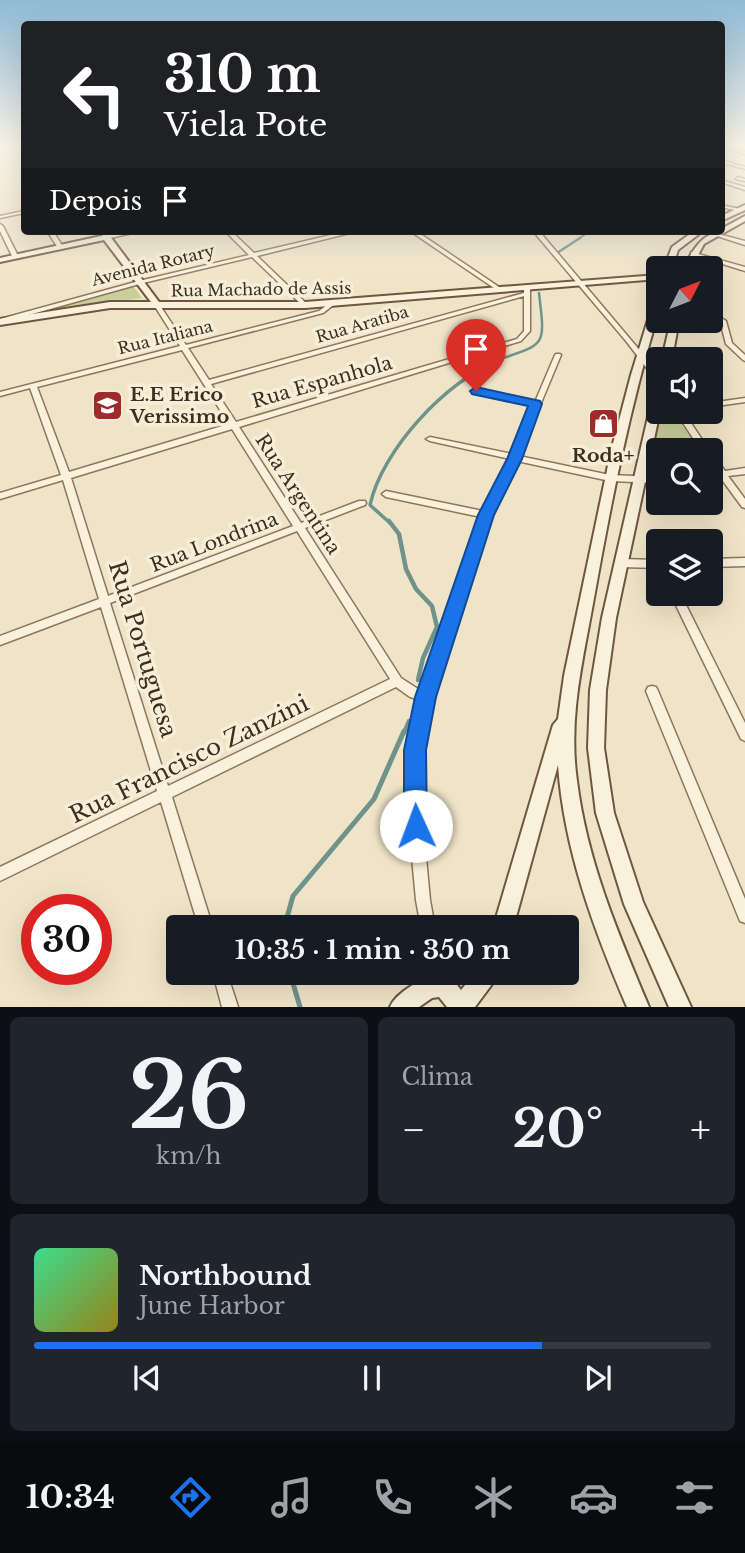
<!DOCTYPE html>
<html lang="pt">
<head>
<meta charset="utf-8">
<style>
  body { margin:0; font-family:"Libre Baskerville",serif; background:#20242c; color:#f1f3f6; height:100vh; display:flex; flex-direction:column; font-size:26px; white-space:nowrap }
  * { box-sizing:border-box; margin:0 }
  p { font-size:23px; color:#9ea1a6 }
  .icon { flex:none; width:38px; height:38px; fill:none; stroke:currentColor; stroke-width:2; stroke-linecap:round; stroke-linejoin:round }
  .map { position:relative; height:1007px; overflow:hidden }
  .panel { display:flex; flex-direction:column; gap:10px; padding:10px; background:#0d0f14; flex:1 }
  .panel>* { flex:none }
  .top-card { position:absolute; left:21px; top:21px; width:704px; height:214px; border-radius:7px; box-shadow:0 7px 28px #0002; background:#202124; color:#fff; overflow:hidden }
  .needle { width:46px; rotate:48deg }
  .buttons { position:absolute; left:646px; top:256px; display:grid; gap:14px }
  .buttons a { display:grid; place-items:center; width:77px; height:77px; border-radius:7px; background:#171b24; box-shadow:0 7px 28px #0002; font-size:35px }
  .speed { position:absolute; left:21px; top:894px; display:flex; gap:14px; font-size:35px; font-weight:700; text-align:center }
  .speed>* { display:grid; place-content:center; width:91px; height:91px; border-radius:50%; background:#171b24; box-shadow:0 7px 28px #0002; line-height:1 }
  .speed .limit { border:10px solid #d22; background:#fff; color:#111 }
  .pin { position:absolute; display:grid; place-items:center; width:60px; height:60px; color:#fff; margin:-72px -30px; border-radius:50% 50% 50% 0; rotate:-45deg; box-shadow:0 0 7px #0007 }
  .pin .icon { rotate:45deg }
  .me { position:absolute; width:77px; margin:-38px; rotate:358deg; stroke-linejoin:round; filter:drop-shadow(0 0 5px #0008) }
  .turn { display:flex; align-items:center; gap:24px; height:147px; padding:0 28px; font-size:32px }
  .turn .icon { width:91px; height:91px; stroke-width:2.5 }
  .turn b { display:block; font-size:49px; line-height:60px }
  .then { display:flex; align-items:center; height:66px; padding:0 28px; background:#0003; gap:14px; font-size:26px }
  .big { font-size:52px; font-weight:700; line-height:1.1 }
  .panel .widget { flex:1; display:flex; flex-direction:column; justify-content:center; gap:10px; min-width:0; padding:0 24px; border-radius:10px; background:#20242c }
  .panel .dial { align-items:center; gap:0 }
  .dial b { font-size:91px; line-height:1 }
  .song { display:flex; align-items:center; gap:21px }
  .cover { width:84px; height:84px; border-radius:10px; background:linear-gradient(135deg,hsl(150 70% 55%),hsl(50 70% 35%)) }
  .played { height:7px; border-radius:4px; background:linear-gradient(90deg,#1a73e8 75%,#363941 75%) }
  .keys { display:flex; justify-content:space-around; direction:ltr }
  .heat { display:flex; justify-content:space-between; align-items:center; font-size:38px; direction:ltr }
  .panel .tiles { flex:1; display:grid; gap:10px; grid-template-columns:1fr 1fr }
  .widget:last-child { grid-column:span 2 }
  .trip { position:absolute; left:166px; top:915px; width:413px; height:70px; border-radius:7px; background:#171b24; box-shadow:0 7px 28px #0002; font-weight:700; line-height:70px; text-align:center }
  .tab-bar { display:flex; height:112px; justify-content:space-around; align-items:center; background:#090b0e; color:#9ea1a6 }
  .tab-bar .icon { width:49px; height:49px }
  .tab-bar .active { color:#1a73e8 }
  .tab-bar b { font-size:32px; color:#f1f3f6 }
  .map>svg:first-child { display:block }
  .green { fill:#c9cf9b }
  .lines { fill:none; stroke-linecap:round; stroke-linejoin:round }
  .stream-far4 { stroke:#6f938a; stroke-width:2 }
  .stream-far3 { stroke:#6f938a; stroke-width:2.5 }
  .stream-far2 { stroke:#6f938a; stroke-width:3.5 }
  .stream-far1 { stroke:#6f938a; stroke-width:4.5 }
  .stream { stroke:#6f938a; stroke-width:5 }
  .street-casing { stroke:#8d765c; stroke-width:3 }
  .secondary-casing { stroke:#6f573f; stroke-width:4 }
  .street { fill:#faf1dc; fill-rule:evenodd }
  .secondary { fill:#faf1dc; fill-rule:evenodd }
  .route { fill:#1a73e8; stroke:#114b97; stroke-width:2 }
  .labels { text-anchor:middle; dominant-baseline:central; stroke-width:7; stroke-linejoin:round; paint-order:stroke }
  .far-street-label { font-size:16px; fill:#3d2e20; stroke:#f7eed8 }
  .street-label { font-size:19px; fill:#3d2e20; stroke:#f7eed8 }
  .poi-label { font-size:19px; font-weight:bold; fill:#3d2e20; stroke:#f7eed8; text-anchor:start }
  .near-street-label { font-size:23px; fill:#3d2e20; stroke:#f7eed8 }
</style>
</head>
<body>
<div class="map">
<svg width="745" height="1007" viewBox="0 0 745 1007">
  <rect width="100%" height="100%" fill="#f0e4c8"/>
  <path class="green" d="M133 286 142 298 44 311Z
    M665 411 676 416 700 450H658V470H651L658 414Z"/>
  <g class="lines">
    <path class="stream-far4" d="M577 240 590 231"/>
    <path class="stream-far3" d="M557 253 580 238
      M493 362C545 342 546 351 539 293"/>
    <path class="stream-far2" d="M390 523 370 505C382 450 446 381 498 361"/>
    <path class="stream-far1" d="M389 521 399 534 406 569 416 589 432 606 437 627 423 658 418 680
      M404 733 409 721"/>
    <path class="stream" d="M284 928 293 896 374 799 404 731
      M290 973 300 1007"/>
    <defs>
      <path id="street" d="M721 145 745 152V154L721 147Z
        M721 160 745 167V169L721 162Z
        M738 177 745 179V181L736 179Z
        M721 180 745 187V190L721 182Z
        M721 205 740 209V210L738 211 721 207Z
        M24 211V213L0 218V216Z
        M0 224 3 226 18 256 17 257 12 256 0 231Z
        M47 231H53L63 247 62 248H58Z
        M98 231H104L107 235 130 231H141L106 239Z
        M225 231H231L254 253 348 231H358L257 256 307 304V306H303L252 257 143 283 0 323V319L139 281 249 255Z
        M410 231H416L502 289 497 290Z
        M533 231H539L658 372V379H655L626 341Z
        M714 233 745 241V245L714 235Z
        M691 252 745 267V271L691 254Z
        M527 285 530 287V331L521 341 239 427 301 523 359 501H365L366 503 365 505 305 528 401 678 418 689 423 691 442 626 481 517 386 497 382 494 386 491 483 511 510 459 430 441 426 439 430 437 512 454 533 406 473 393V389H476L535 402 555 355 556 354H560L561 355 519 456 610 475 658 477V483L610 481 517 461 490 515 452 626 424 728 420 773 423 826 430 900 435 928H421L416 900 409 826 408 773 412 728 420 700 410 697 396 687 172 797 213 928H199L161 802 0 881V867L157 791 101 607 0 645V636L99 599 63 480 0 499V493L61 475 30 388 0 396V392L180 346 154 305 157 303 159 304 186 345 319 311 331 302 336 303 323 313 188 348 209 380 524 293V287ZM524 296V331L517 339 236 422 211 384ZM182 350 229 424 69 472 37 387ZM232 429 293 526 108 596 71 478ZM297 531 390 679 168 786 110 603Z
        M723 319 726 321 732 343 745 355V361L743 360 726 344 720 321Z
        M745 398V402L710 407V403Z
        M675 411H683L709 450H701Z
        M710 455H713L725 471 745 468V474L728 476 745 499V508L742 507 720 477 710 479V473L717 472 710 464Z
        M745 558V566L710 567V559Z
        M621 559 658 560V568L621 567 618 566 616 563 618 560Z
        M670 593H680L745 723V741L741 739Z
        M652 686 656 687 658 691 745 899V923L740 921 646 691 648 687Z
        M213 973H227L238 1007H222Z"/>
      <path id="secondary" d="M745 205V210L721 221V216Z
        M745 216V221L704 244 691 268H683C693 251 700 235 721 231V229Z
        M694 231H703L678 250 672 268H664L672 247Z
        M106 235H109L159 302H305L658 275V279L305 308H110L0 325V319L110 302H151L104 240 0 262V258Z
        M658 297V314C630 407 611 502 594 598 583 660 568 718 577 781 587 861 618 933 649 1007H627C594 930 564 850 558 765L513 928H493L553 725 558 719 564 676 611 451 631 375 654 300Z
        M671 320H679L672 359H662Z
        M658 392V411H660L616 618 606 690 604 748 614 813 643 902 691 1007H669L624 904 596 813 588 748 590 690 602 618 653 395Z
        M475 973H498L495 980 475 1007H447L439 997 432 998 419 1007H390C396 992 427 974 443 975 452 976 456 984 461 990Z"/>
    </defs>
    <use href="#street" class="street-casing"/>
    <use href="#secondary" class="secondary-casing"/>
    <use href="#street" class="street"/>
    <use href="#secondary" class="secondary"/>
  </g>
  <linearGradient id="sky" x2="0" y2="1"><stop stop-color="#8fbad6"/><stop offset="0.51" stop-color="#f8f3e6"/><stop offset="1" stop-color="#f8f3e6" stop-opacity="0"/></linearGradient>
  <rect width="745" height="286" fill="url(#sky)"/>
  <path class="route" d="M476 387 540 401 542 404 522 459 494 515 436 697 426 750 427 826 424 834 416 838 407 834 404 826V750L415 697 478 515 507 459 528 406 472 394 470 391Z"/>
  <defs>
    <symbol id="school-square" viewBox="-11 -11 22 22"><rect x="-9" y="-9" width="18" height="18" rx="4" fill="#9e2a2b" stroke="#f7eed8"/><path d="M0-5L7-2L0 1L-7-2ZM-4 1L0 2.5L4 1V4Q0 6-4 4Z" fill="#fff"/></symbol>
    <symbol id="shop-square" viewBox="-11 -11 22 22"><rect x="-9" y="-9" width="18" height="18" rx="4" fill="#9e2a2b" stroke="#f7eed8"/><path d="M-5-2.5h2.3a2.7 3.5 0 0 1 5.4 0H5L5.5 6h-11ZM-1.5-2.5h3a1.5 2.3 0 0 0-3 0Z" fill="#fff"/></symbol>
  </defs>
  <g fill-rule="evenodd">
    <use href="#school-square" x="90" y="388" width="35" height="35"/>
    <use href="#shop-square" x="586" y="406" width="35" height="35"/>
  </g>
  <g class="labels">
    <g class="far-street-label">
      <text transform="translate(153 265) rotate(-14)">Avenida Rotary</text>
      <text transform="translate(261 289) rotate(-1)">Rua Machado de Assis</text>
      <text transform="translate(362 324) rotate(-16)">Rua Aratiba</text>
      <text transform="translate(165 337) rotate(-14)">Rua Italiana</text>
    </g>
    <g class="street-label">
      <text transform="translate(322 382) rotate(-16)">Rua Espanhola</text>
      <text transform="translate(298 494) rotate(57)">Rua Argentina</text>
      <text transform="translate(214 542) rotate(-21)">Rua Londrina</text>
    </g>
    <g class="poi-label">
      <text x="130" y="394">E.E Erico<tspan x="130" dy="22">Verissimo</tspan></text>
      <text x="603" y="455" text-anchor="middle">Roda+</text>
    </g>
    <g class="near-street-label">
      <text transform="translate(143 649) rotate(73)">Rua Portuguesa</text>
      <text transform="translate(189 759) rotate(-26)">Rua Francisco Zanzini</text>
    </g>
  </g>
</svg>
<div class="buttons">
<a><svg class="needle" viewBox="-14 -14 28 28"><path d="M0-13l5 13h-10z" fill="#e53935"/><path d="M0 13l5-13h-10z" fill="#9ea1a6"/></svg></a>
<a><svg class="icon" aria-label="sound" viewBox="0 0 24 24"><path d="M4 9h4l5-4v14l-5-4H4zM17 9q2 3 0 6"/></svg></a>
<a><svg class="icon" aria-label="search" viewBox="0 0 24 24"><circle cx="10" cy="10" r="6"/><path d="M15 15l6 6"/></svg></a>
<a><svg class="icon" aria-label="layers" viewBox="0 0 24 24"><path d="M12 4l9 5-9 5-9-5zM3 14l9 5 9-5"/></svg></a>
</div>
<div class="speed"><div class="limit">30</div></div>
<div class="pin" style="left:476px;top:391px;background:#d93025"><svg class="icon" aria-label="arrive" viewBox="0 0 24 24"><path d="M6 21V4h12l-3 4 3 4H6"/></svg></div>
<svg class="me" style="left:416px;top:826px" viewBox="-20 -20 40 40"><circle r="19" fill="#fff"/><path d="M0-13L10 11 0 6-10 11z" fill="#1a73e8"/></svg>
<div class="trip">10:35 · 1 min · 350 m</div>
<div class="top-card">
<div class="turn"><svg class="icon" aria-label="left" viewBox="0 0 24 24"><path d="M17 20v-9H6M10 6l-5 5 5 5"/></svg><div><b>310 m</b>Viela Pote</div></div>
<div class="then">Depois<svg class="icon" aria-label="arrive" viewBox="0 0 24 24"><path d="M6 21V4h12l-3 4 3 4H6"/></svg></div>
</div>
</div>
<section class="panel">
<div class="tiles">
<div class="widget dial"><b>26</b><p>km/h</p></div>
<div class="widget"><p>Clima</p>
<div class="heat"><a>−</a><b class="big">20°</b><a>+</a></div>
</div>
<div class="widget">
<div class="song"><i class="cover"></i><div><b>Northbound</b><p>June Harbor</p></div></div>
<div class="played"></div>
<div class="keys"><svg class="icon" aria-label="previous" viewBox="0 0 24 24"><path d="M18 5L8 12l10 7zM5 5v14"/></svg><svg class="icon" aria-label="pause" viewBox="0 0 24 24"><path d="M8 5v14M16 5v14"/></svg><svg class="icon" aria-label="next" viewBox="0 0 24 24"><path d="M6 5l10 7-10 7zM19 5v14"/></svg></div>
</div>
</div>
</section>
<nav class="tab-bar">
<b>10:34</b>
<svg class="icon active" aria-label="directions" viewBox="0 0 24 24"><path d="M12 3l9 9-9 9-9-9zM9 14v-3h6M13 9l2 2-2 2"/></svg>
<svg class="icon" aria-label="music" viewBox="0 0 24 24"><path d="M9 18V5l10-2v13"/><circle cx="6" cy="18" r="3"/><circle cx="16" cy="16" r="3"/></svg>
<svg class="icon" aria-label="phone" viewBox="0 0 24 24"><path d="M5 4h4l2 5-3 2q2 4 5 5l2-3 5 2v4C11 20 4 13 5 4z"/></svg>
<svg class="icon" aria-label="climate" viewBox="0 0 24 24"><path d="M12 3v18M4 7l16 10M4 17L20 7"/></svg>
<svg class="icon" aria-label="car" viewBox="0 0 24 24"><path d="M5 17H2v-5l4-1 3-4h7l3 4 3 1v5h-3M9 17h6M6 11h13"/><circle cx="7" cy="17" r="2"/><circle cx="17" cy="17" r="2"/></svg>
<svg class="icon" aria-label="filters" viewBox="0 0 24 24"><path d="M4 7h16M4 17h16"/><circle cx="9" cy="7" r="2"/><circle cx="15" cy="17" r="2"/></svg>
</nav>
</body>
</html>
